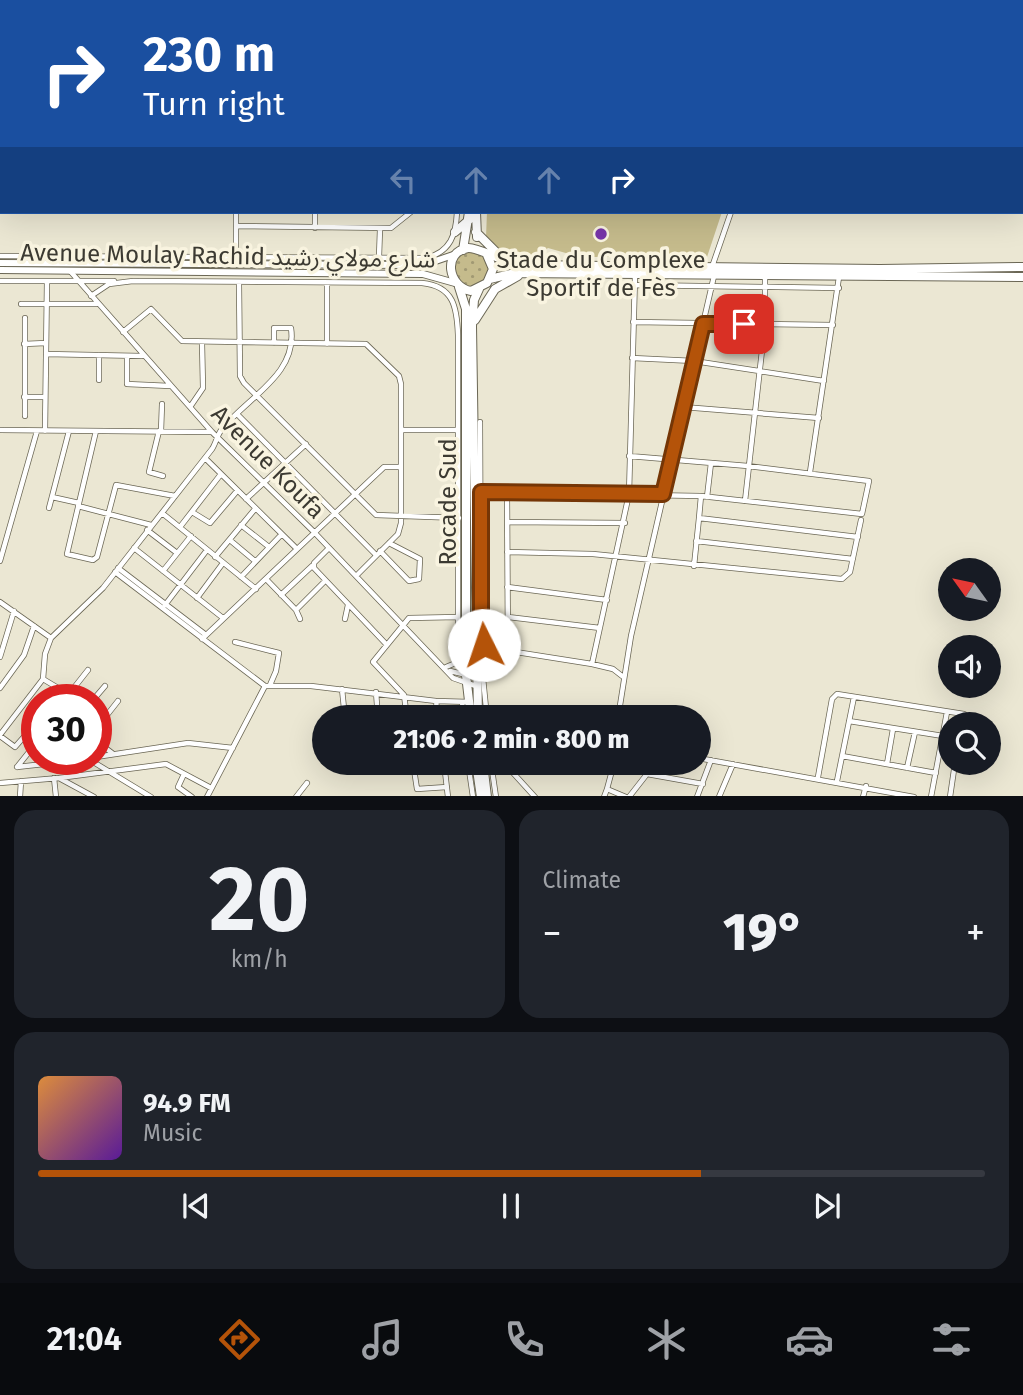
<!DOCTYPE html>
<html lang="en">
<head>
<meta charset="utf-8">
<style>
  body { margin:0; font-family:"Fira Sans","Noto Sans Arabic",sans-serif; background:#20242c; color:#f1f3f6; height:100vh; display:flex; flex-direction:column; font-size:26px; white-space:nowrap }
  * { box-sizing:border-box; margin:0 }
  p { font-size:23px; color:#9ea1a6 }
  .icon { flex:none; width:38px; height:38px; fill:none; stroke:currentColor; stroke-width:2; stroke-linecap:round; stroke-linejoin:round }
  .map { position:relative; height:796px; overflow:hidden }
  .panel { display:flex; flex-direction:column; gap:14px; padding:14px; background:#0d0f14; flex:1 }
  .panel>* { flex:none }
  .top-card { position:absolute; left:0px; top:0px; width:1024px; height:214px; box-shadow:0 7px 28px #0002; background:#1a4fa0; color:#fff; overflow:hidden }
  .needle { width:46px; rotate:303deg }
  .buttons { position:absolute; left:938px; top:558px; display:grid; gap:14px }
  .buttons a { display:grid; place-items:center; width:63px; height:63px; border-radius:50%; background:#171b24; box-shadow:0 7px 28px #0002; font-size:35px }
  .speed { position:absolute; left:21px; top:684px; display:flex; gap:14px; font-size:35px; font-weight:700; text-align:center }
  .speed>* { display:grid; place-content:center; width:91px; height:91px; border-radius:50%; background:#171b24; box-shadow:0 7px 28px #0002; line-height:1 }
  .speed .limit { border:10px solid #d22; background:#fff; color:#111 }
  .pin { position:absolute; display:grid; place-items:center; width:60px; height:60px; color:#fff; margin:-30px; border-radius:14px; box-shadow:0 4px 10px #0006 }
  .me { position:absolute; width:77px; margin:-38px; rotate:356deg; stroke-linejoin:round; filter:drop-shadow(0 0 5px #0008) }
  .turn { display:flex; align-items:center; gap:24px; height:147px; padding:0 28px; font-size:32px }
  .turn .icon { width:91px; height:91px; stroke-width:2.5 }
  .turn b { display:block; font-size:49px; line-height:60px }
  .lanes { display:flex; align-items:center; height:66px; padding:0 28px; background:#0003; justify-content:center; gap:35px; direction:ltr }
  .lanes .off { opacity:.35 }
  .big { font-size:52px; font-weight:800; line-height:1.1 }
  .panel .card { flex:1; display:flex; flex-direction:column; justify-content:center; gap:10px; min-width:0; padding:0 24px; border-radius:21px; background:#20242c }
  .panel .dial { align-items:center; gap:0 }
  .dial b { font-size:91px; line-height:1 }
  .song { display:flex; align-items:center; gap:21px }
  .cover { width:84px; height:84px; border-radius:10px; background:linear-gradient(135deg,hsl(30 70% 55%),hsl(270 70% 35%)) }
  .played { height:7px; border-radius:4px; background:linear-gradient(90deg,#b45309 70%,#363941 70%) }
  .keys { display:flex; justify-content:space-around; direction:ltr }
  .heat { display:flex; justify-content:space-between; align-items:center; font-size:38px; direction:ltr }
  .panel .tiles { flex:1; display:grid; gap:14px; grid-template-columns:1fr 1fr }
  .card:last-child { grid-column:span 2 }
  .trip { position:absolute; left:312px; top:705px; width:399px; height:70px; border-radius:35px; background:#171b24; box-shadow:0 7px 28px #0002; font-weight:800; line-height:70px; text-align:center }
  .tab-bar { display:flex; height:112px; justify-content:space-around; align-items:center; background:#090b0e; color:#9ea1a6 }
  .tab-bar .icon { width:49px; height:49px }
  .tab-bar .on { color:#b45309 }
  .tab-bar b { font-size:32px; color:#f1f3f6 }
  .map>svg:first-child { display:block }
  .built { fill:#e3ddc2 }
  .green { fill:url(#green-dots) }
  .pitch { fill:#c5bb8c }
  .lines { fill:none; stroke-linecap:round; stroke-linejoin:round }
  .street-casing { stroke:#6b6755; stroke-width:6 }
  .primary-casing { stroke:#6b6755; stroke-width:8 }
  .highway-casing { stroke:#6b6755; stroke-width:10 }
  .street { stroke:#fff; stroke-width:4.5 }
  .primary { stroke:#fff; stroke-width:6 }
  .highway { stroke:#fff; stroke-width:8 }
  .route-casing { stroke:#753606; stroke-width:18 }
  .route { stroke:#b45309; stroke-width:12 }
  .poi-dot { fill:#7735a9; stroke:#f9f4e0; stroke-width:2.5 }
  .labels { text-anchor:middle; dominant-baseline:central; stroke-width:7; stroke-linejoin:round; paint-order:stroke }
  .street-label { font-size:24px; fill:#3c3a32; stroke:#f9f4e0 }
  .poi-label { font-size:24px; fill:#3c3a32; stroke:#f9f4e0 }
</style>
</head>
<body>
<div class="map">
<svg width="1023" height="797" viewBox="0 0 1023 797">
  <defs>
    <pattern id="green-dots" width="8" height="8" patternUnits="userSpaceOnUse" patternTransform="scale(1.75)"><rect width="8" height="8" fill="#c5bb8c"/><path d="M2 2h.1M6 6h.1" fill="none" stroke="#a19973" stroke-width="1.8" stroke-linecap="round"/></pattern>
  </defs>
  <rect width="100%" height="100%" fill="#ebe7d3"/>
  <path class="built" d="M810 0H1015V2H809Z"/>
  <path class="green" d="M453 269a18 18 0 1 1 36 0a18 18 0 1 1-36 0Z"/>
  <path class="pitch" d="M490 0H783V2Z
    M487 212H722L707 257H580L548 248 534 258H506L486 237Z"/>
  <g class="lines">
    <defs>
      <path id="street" d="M340 0 423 2
        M1022 0 1023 12
        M238 2V0
        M310 2V0
        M331 2V0
        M463 2V0
        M801 2V0
        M236 226 391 228 411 212
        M315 228V212
        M0 256 426 258C451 252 456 234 457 212
        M379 257 380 229
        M236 258V212
        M712 267 731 212
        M70 271 212 432 314 532 453 678 476 686
        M0 281H114
        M239 284 240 376 244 383 376 515 459 518
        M327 284V344
        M635 285 839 288
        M91 296 109 284 133 281 422 283C454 286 457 308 458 335V662L446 667
        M21 304H97
        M633 322 833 325
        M123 332 151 309 182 341 366 344 399 376 401 384V523L398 534 356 576
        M24 344 46 343
        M46 354 142 356
        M127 356V384L170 386
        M632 358 694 361 824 381
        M99 380V355
        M24 397H45
        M190 407 203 388 202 343
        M683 407 819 418
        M237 414 376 555
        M25 416V318
        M480 422 481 645
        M0 430 212 432
        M403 430H458
        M45 431 47 281
        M96 431 67 554 93 560 97 557 116 485 175 496
        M159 431 149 472 163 476
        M161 431 162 404
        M205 458 297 549
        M810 472 839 277
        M475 492 701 496 862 514 869 481 748 466 629 456
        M507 492 508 652
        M52 497 79 503
        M707 497 711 463
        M246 499 306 444
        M745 501 765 324V277
        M78 506 151 525
        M49 508 69 431
        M192 512 210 523 237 491
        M162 513 256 589
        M699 518 701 496
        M508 522 625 523
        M241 525 269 547
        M180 527 221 474
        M147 530 177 553
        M231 541 255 561
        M696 541 853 559
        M134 548 223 618
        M329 548 314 563V568L386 644
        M380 551 409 581 419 579 420 559 389 543
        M507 552 593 554 842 579 850 572 861 520
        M215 557 255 509
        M0 561 37 431
        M694 566 699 518 858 537
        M118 568 206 635
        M163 571 191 536
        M115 572 265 686H311L436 701 470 702
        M241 577 281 535
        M266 579 296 610 300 619
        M507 587 607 600
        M281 595 312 566
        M197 598 223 563
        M0 602 51 638
        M165 605 207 550
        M296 610 325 581
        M508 617 600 628
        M345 619 348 605
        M202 639 384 467H401
        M235 642 279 653 276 671 270 685
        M466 644 592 664 613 669 622 676
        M0 657 14 611
        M458 662 491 650
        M592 664 629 494 635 276
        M450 671 475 677
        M43 679 78 700
        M0 688 24 655 34 626
        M342 689 345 718
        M376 692 378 718
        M69 694 88 670
        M55 700 62 691
        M93 700 105 686
        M436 701 438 718
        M462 702 464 718
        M96 713 104 719
        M407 718 404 695 373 662 409 618 458 617
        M487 718 482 668 484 660 495 651
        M618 718 631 636 714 276
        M849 721 943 736
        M96 729 118 701
        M0 735 43 679 45 654 51 638 103 588 212 449C216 443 217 435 222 429 248 397 298 374 291 328H274V343
        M0 736 15 747 37 722
        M96 741 112 753
        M842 756 936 773
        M96 757 188 743 233 748
        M698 758 914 797
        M90 760 151 797
        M413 763 417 789 447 787
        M444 763 448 797
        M468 763 473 797
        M491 763 496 797
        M504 763 535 797
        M614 763 607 789 626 797
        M887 764 893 729
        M17 767 80 760
        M17 767 37 742
        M907 768 915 732
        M184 774 178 787 192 797
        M818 777 832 699 837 694 964 714 962 724
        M54 778 56 797
        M59 778 166 764 211 788
        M837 781 854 697
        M0 783 59 778 94 797
        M20 797 21 781
        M207 797 265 686
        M296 797 307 783
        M604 797 607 789
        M629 797 647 774 703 784
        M697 797 711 760
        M719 797 733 764
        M863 797 866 786
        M931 797 947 712
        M950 797 955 763"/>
      <path id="primary" d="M0 263 424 265 456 254
        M0 270 423 274 455 283"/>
      <path id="highway" d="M475 2V0
        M482 2V0
        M476 212 477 237
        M455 232 469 220
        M476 232 503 259
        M463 250 469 212
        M487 255 493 269 487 283 471 291C448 287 442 252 468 248 479 247 503 263 522 265L880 269 1023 267
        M490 279 515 273 1023 277
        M459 287 466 309V675L471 718
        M475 320 495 289 518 276
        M478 718 472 326 474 300 479 289
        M476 763 481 797
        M483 763 487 797"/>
    </defs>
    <use href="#street" class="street-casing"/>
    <use href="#primary" class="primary-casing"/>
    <use href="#highway" class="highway-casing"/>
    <use href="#street" class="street"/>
    <use href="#primary" class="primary"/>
    <use href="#highway" class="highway"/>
  </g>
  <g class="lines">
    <defs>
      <path id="route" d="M484 645H481V492L663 494 703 324H744"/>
    </defs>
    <use href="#route" class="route-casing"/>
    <use href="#route" class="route"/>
  </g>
  <circle class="poi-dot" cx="601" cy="234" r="7"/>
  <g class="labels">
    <g class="street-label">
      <text transform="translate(228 256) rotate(1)">Avenue Moulay Rachid شارع مولاي رشيد</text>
      <text transform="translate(268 462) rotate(45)">Avenue Koufa</text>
      <text transform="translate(448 502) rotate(-90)">Rocade Sud</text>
    </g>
    <g class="poi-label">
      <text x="601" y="260">Stade du Complexe<tspan x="601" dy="28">Sportif de Fès</tspan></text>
    </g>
  </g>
</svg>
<div class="buttons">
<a><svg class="needle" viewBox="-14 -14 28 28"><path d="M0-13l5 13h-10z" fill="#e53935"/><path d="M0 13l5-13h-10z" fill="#9ea1a6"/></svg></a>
<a><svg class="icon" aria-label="sound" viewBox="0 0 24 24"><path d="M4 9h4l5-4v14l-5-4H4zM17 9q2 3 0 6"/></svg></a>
<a><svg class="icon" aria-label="search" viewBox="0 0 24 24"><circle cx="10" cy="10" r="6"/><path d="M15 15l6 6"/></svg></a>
</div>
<div class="speed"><div class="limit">30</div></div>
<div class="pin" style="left:744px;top:324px;background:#d93025"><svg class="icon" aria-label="arrive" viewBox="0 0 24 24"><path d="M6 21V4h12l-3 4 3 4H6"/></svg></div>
<svg class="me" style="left:484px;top:645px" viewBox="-20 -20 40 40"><circle r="19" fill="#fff"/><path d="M0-13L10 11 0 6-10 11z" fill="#b45309"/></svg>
<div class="trip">21:06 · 2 min · 800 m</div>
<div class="top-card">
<div class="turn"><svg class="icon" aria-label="right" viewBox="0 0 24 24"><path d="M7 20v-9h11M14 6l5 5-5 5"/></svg><div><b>230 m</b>Turn right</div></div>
<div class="lanes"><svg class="icon off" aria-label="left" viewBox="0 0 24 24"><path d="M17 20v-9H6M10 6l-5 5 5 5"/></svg><svg class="icon off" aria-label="ahead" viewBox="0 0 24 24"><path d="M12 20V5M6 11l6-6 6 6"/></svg><svg class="icon off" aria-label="ahead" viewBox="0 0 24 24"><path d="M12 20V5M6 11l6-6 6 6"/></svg><svg class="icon" aria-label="right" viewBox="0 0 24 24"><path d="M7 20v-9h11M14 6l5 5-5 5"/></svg></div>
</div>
</div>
<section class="panel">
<div class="tiles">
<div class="card dial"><b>20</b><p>km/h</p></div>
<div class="card"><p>Climate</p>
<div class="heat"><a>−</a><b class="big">19°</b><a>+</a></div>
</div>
<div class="card">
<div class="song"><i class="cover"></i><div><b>94.9 FM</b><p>Music</p></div></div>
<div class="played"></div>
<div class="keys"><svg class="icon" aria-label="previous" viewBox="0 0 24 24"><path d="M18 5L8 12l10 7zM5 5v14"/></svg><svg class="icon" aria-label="pause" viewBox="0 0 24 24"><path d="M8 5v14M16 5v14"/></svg><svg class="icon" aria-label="next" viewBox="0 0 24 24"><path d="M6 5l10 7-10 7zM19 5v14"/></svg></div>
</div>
</div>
</section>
<nav class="tab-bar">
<b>21:04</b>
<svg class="icon on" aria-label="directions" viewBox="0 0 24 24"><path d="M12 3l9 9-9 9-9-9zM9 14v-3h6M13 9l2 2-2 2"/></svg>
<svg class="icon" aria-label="music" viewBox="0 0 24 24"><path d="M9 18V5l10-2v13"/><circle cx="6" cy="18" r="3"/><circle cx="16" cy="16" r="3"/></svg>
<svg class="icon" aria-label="phone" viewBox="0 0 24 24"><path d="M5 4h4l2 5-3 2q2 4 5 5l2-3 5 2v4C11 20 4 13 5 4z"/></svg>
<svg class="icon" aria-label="climate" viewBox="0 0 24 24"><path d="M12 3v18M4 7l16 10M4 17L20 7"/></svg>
<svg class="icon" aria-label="car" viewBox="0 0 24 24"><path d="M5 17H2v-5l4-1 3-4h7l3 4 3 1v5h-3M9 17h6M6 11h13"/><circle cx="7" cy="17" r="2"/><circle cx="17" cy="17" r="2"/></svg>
<svg class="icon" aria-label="filters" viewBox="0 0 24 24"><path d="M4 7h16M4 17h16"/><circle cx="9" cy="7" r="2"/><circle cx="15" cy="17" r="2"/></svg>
</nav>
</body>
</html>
